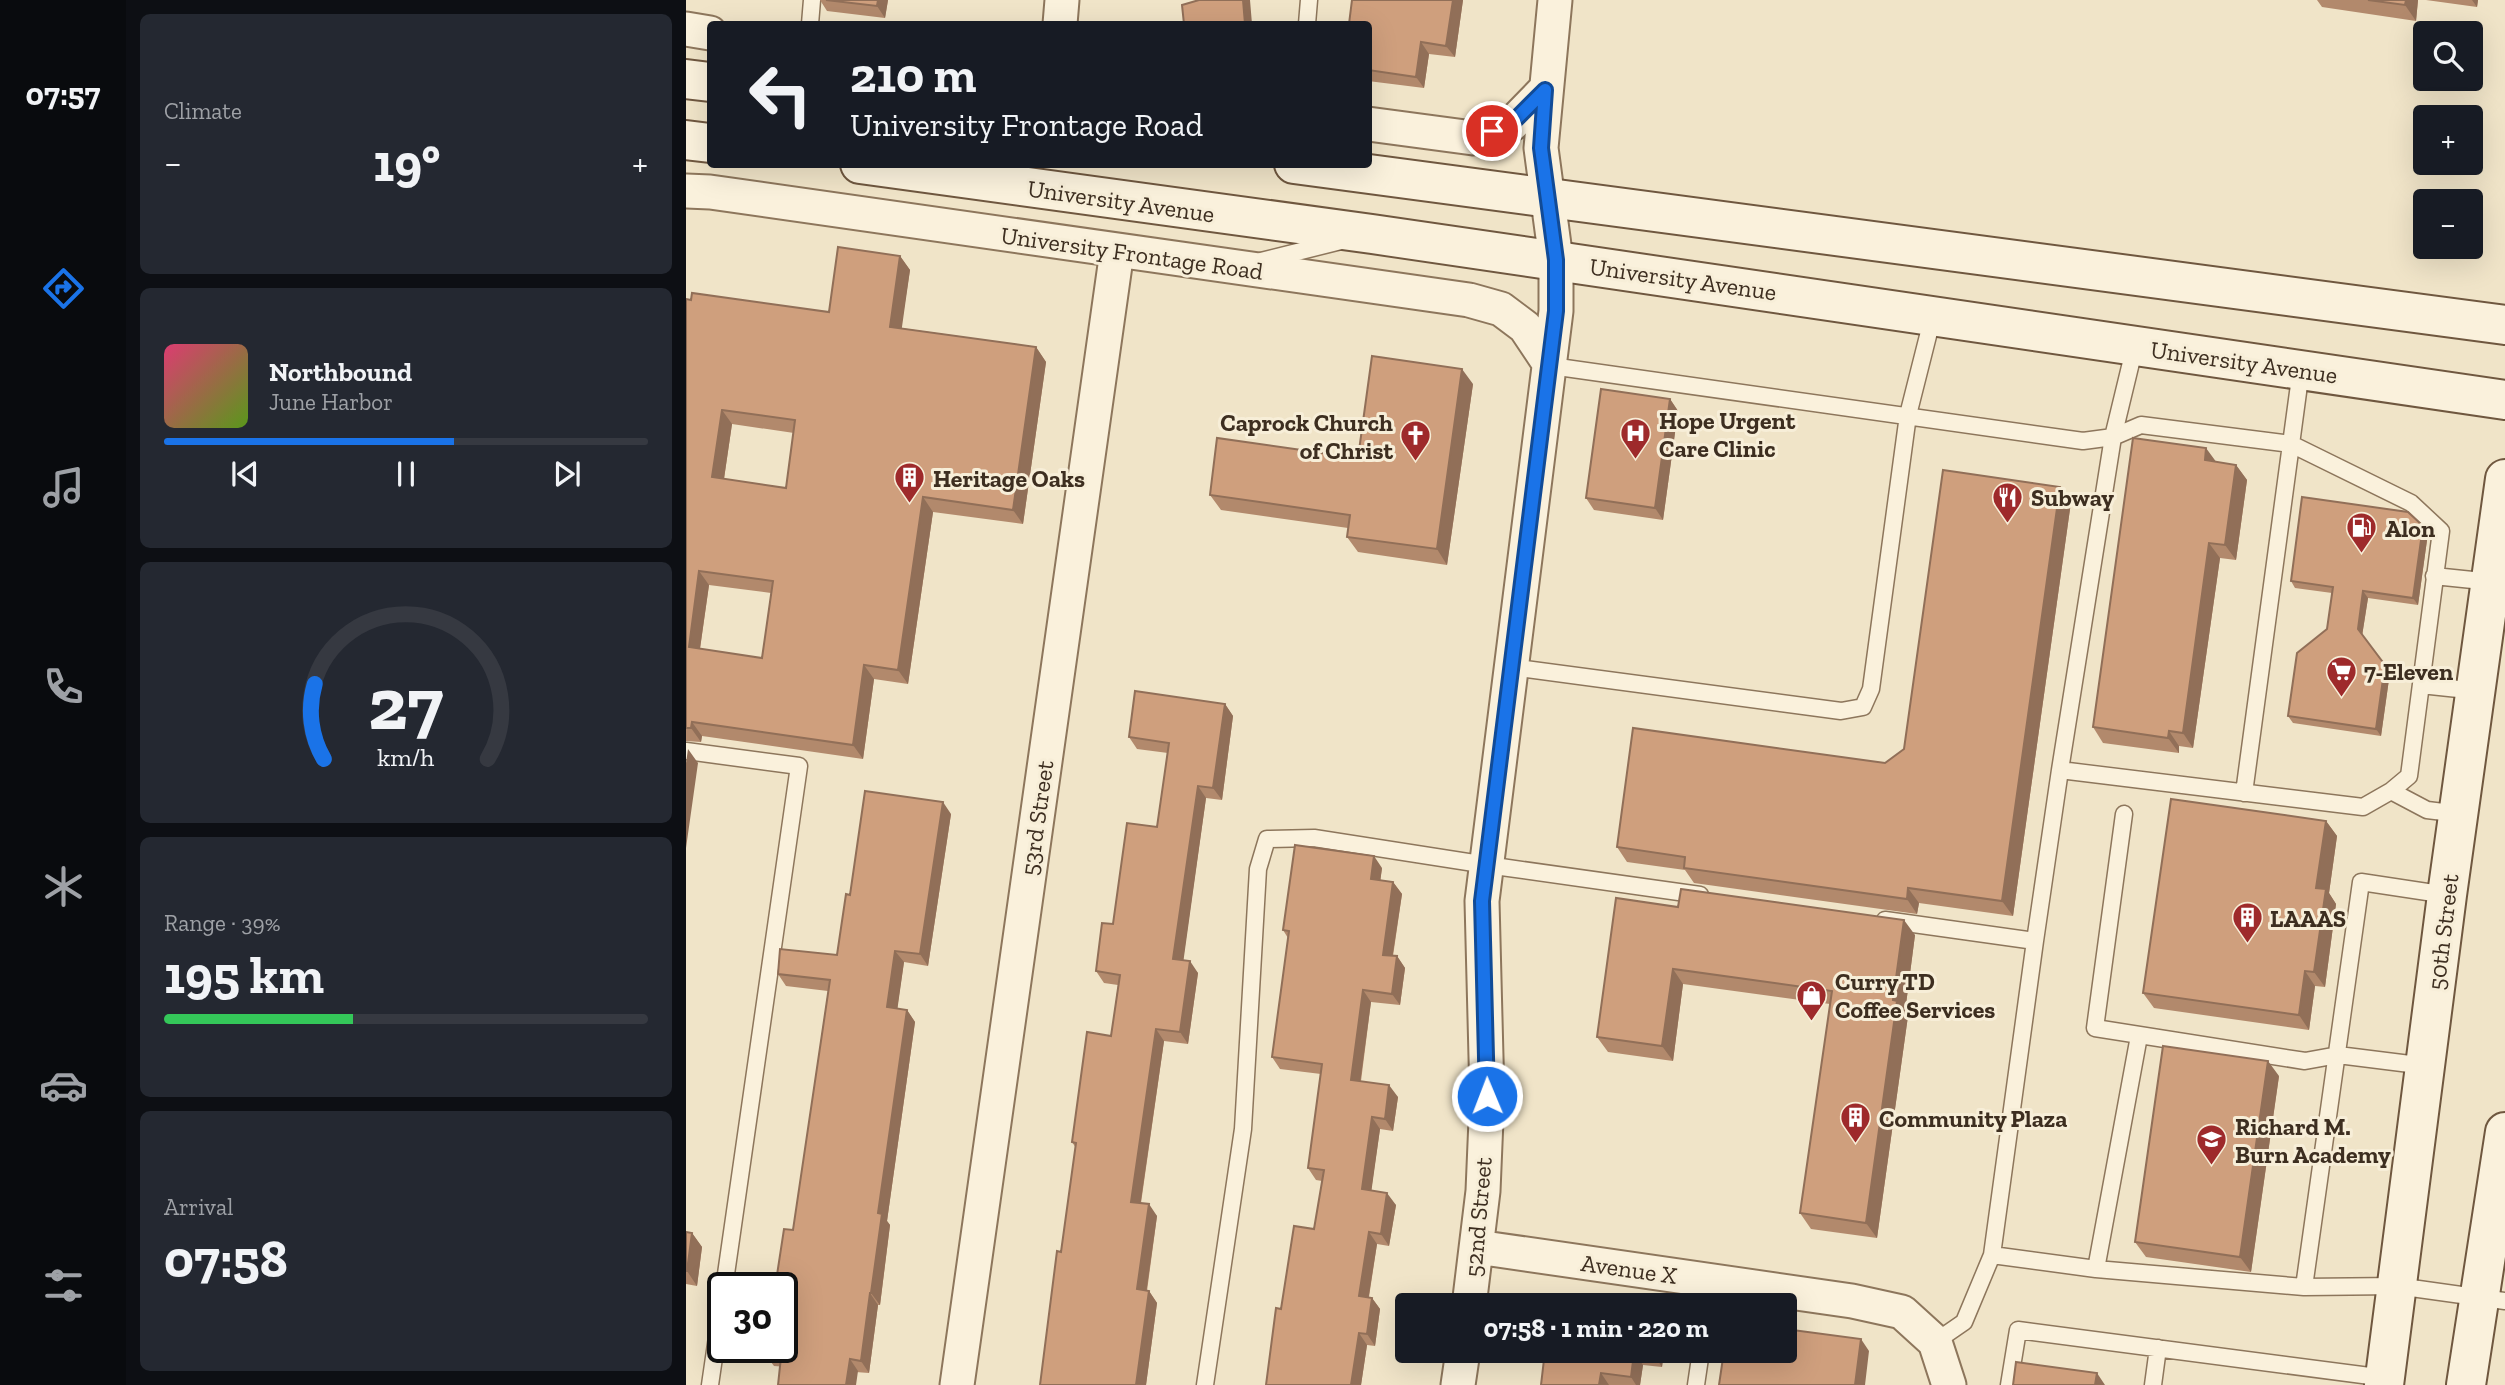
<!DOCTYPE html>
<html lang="en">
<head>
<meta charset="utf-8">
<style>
  body { margin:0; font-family:"Zilla Slab",serif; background:#242831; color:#f1f3f6; height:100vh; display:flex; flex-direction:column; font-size:26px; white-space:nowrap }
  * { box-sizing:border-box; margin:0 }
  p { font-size:23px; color:#9ea1a6 }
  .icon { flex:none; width:38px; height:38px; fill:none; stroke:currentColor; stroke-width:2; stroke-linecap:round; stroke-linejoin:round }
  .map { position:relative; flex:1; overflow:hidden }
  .panel { display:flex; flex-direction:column; gap:14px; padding:14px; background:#0d0f14; width:560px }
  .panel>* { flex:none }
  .guide { position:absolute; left:21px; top:21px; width:665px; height:147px; border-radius:7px; box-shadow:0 7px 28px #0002; background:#171b24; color:#f1f3f6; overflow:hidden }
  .controls { position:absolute; left:1727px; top:21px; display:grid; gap:14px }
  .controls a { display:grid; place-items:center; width:70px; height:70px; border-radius:7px; background:#171b24; box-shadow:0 7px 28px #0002; font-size:35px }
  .speed { position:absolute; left:21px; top:1272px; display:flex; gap:14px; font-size:35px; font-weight:700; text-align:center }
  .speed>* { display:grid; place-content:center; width:91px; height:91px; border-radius:50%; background:#171b24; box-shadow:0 7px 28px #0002; line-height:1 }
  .speed .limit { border:4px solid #111; border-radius:10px; background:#fff; color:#111 }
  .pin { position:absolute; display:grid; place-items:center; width:60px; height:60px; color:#fff; margin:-30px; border:4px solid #fff; border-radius:50%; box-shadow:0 2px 7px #0007 }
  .me { position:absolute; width:77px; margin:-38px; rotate:359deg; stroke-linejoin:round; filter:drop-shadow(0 0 5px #0008) }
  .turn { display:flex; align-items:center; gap:24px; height:147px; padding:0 28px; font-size:32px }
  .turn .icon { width:91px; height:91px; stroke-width:2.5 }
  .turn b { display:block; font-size:49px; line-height:60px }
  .big { font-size:52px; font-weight:800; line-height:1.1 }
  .panel .widget { flex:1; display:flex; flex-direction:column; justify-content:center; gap:10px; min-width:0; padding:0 24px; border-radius:10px; background:#242831 }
  .panel .dial { align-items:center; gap:0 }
  .dial svg { height:182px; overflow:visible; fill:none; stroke:#363941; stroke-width:7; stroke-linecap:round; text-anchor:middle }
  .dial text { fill:#f1f3f6; stroke:none }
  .song { display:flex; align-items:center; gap:21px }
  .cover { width:84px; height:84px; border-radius:10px; background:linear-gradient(135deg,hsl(340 70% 55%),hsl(90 70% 35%)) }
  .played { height:7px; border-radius:4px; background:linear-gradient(90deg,#1a73e8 60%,#363941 60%) }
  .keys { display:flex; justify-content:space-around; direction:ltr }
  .heat { display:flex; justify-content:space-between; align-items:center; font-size:38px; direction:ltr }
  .charge { height:10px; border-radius:5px; background:linear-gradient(90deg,#34c759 39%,#363941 0) }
  .trip { position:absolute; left:709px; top:1293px; width:402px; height:70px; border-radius:7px; background:#171b24; box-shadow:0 7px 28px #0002; font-weight:800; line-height:70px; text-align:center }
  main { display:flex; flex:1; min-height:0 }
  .tabs { display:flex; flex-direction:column; width:126px; justify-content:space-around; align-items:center; background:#090b0e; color:#9ea1a6 }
  .tabs .icon { width:49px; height:49px }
  .tabs .current { color:#1a73e8 }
  .tabs b { font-size:32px; color:#f1f3f6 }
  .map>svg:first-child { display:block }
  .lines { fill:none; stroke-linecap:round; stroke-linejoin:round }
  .lane-casing { stroke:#8d765c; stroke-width:19 }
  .street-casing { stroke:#8d765c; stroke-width:37 }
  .secondary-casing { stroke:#6f573f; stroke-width:42 }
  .lane { stroke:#faf1dc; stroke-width:16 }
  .street { stroke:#faf1dc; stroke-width:33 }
  .secondary { stroke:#faf1dc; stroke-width:38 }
  .wall { fill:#b2896c; fill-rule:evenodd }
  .shaded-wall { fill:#916f58 }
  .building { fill:#cf9f7d; stroke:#916f58; stroke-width:2; fill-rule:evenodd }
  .route-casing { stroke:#114b97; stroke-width:18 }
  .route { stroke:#1a73e8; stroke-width:12 }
  .labels { text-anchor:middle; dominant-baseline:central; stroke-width:6; stroke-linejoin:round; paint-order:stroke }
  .street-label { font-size:24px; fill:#3d2e20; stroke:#f7eed8 }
  .poi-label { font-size:24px; font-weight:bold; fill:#3d2e20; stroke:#f7eed8; text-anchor:start }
</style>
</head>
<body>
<main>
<nav class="tabs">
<b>07:57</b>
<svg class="icon current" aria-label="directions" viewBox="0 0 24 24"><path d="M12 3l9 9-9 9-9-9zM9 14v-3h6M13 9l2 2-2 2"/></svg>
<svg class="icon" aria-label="music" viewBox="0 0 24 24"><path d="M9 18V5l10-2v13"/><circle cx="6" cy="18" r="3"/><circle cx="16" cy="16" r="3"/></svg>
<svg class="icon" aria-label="phone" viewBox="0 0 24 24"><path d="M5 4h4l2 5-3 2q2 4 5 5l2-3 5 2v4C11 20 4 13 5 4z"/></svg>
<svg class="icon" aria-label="climate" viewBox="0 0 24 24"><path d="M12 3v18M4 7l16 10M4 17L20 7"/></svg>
<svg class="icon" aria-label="car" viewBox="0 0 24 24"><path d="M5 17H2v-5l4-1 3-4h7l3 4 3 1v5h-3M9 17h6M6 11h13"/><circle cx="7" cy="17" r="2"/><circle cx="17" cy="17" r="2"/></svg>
<svg class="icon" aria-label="filters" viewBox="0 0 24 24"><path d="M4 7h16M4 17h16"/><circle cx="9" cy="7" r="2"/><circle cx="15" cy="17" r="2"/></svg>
</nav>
<section class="panel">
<div class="widget"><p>Climate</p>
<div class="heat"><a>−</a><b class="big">19°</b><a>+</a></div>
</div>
<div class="widget">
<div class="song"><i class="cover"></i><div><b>Northbound</b><p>June Harbor</p></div></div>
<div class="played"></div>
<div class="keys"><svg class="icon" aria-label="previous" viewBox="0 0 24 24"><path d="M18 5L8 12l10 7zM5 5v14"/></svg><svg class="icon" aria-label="pause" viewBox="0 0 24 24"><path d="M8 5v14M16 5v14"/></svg><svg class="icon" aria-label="next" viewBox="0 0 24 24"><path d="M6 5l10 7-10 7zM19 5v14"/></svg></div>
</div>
<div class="widget dial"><svg viewBox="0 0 100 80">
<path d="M14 69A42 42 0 1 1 86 69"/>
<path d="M14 69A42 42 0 0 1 10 36" stroke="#1a73e8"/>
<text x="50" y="56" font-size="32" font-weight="700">27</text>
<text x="50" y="72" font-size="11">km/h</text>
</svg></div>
<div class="widget"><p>Range · 39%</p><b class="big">195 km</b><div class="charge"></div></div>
<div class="widget"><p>Arrival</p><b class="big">07:58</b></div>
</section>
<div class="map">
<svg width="1819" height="1385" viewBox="0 0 1819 1385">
  <rect width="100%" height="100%" fill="#f0e4c8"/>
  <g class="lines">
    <defs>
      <path id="lane" d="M124 24 126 0
        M621 24 623 0
        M575 261 655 241
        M865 366 1397 441 1427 437 1455 425 1605 444 1725 503 1755 531 1723 776 1705 791 1677 807 1374 770 1349 941 1199 920
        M1748 576 1806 582
        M825 667 1155 711 1177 707 1185 689 1222 415 1247 316
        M1735 685 1791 691
        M0 751 113 766 38 1288
        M1374 770 1427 437 1449 346
        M1705 791 1741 810 1774 814
        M1558 793 1615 370
        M1438 814 1409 1028 1619 1061 1652 1055 1740 1066
        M1761 895 1675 882 1618 1287 1711 1286 1819 1301
        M1453 1036 1410 1269 1618 1287
        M1306 1255 1410 1269
        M1021 1306 1025 1281
        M1249 1342 1278 1322 1306 1255 1349 941
        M24 1385 37 1296
        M519 1385 557 1129 572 869 581 839 628 838 801 865 1014 895
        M1010 1385 1015 1351
        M1323 1385 1332 1330 1699 1378
        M1467 1385 1472 1348"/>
      <path id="street" d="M374 24 376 0
        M0 29 24 33
        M682 124 787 138 826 124 859 90
        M0 191 24 192 783 300 815 309 839 327 865 366
        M791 1247 1166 1301 1216 1312 1249 1342 1263 1385
        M783 1306 797 1191 801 1096 796 901 870 311V260L855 148 869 0
        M271 1385 431 251
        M772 1385 777 1351"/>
      <path id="secondary" d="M0 79 24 82
        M0 140 24 143
        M174 164 686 234 1819 400
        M608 164 1819 325
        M1698 1385 1761 895 1819 479
        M1780 1385 1819 1132"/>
    </defs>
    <use href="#lane" class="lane-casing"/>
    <use href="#street" class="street-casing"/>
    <use href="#secondary" class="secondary-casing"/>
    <use href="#lane" class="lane"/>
    <use href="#street" class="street"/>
    <use href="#secondary" class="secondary"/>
  </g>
  <path class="wall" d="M134 0H202L199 18 141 11Z
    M666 0H777L769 57 743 54 738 88 682 81V24Z
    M1631 0H1732L1730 21 1636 7Z
    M1740 0H1792L1791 7Z
    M214 256 224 270 215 328 350 347 360 362 337 524 247 512 222 684 188 679 177 759 16 736 15 742 0 741V299L143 312ZM46 424 108 433 100 488 38 479ZM23 585 85 593 76 658 14 649Z
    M787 384 761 565 672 552 661 537 662 528 535 510 524 495 672 458Z
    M984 399 992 411 977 520 908 510 900 498Z
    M1530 462 1550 465 1561 480 1550 560 1534 558 1507 748 1493 746V753L1417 743 1407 727Z
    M1385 502 1327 916 1233 903 1231 914 1008 883 999 870 941 862 931 847 1199 763 1218 749Z
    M1737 526 1742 533 1732 605 1682 598 1676 636 1704 672 1695 736 1607 723 1602 716 1641 629 1646 593 1609 588 1605 581Z
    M539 704 547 716 536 800 520 798 497 960 512 973 502 1044 478 1041 455 1203 471 1216 461 1291H463L471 1303 460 1385H354L375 1252 390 1148 386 1142 425 1036 432 985 418 983 410 971 427 924 471 827 482 753 451 749 443 737Z
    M265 814 242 966 218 962 211 1009 221 1010 229 1022 201 1221 204 1225 194 1305H192L183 1373 88 1366 79 1354 107 1230 142 991 100 986 92 974 151 955 164 895Z
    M1640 821 1651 836 1643 893 1650 904 1639 987 1629 986 1623 1030 1468 1008 1457 993Z
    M696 868 694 881 707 882 716 894 707 956H711L719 968 714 1005 685 1002 675 1081 712 1097 707 1131 694 1129 685 1191 710 1205 703 1246 691 1244 683 1297 686 1298 694 1309 689 1346 681 1345 675 1385H580L595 1309 628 1229 636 1181 630 1180 622 1168 635 1074 594 1069 586 1057 602 938 597 930Z
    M992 907 1229 935 1219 1012 1222 1016 1191 1238 1125 1229 1114 1213 1144 1004 997 984 987 1061 922 1052 911 1037Z
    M1593 1076 1565 1272 1460 1257 1449 1242Z
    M0 1232 6 1233 16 1247 11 1286 0 1284Z
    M859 1351H978L976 1367 957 1365 954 1385H855Z"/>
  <path class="shaded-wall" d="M192 0H202L199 18 191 6Z
    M557 0H564L566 24H559Z
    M767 0H777L769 57 760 46Z
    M1720 0H1732L1730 21 1719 5Z
    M1786 0H1792L1791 7Z
    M735 42 743 54 738 88 730 77Z
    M214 256 224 270 214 341 204 327Z
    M350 347 360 362 337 524 327 510Z
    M776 369 787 384 761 565 751 549Z
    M984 399 992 411 977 520 969 508Z
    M36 410 46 424 36 492 26 477Z
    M1520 448 1531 463 1519 460Z
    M1550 465 1561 480 1550 560 1539 545Z
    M1374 487 1385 502 1327 916 1316 901Z
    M237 497 247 512 222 684 212 670Z
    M1737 526 1742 533 1732 605 1727 598Z
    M1523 543 1534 558 1507 748 1497 733Z
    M13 571 23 585 12 662 3 647Z
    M1677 591 1682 598 1676 636 1672 629Z
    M178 665 188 679 177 759 167 745Z
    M1699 665 1704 672 1695 736 1690 729Z
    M539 704 547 716 536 800 527 788Z
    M6 722 16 736 15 742 5 728Z
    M1483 731 1493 746V753L1482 738Z
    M2 749 12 763 0 848V763Z
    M512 786 520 798 496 971 487 959Z
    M257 802 265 814 242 966 234 954Z
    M1640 821 1651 836 1643 893 1650 904 1639 987 1628 972 1630 888Z
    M688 856 696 868 693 891 685 879Z
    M707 882 716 894 705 966 697 955Z
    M1222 888 1233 903 1231 914 1221 899Z
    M1218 920 1229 935 1219 1012 1222 1016 1191 1238 1180 1223Z
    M209 951 218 962 210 1019 201 1007Z
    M711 956 719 968 714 1005 706 994Z
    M504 961 512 973 502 1044 494 1032Z
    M987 969 997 984 987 1061 976 1046Z
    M1619 971 1629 986 1623 1030 1613 1015Z
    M677 990 685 1002 673 1091 665 1080Z
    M221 1010 229 1022 201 1221 204 1225 194 1305 185 1293 192 1213Z
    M470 1029 478 1041 453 1214 445 1202Z
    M1582 1061 1593 1076 1565 1272 1554 1257Z
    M703 1085 712 1097 707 1131 699 1119Z
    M686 1117 694 1129 684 1201 676 1189Z
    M701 1193 710 1205 703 1246 695 1234Z
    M463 1204 471 1216 459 1301 451 1289Z
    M683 1232 691 1244 681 1307 673 1296Z
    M6 1233 16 1247 11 1286 1 1271Z
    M463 1291 471 1303 460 1385H450Z
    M184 1293 192 1305 183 1373 175 1361Z
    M686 1298 694 1309 689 1346 681 1334Z
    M673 1333 681 1345 675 1385H665Z
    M1175 1339 1183 1351 1179 1385H1169Z
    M968 1351H978L976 1367 968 1355Z
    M948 1353 957 1365 954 1385H950L945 1377Z
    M164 1359 172 1371 170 1385H160Z
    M915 1373 923 1385H913Z
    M1411 1373 1419 1385H1409Z"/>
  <path class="building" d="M140 0H192L191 6Z
    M513 0H557L559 24H498L496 5Z
    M666 0H767L760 46 735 42 730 77 682 70V24H663Z
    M1682 0H1720L1719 5Z
    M152 247 214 256 204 327 350 347 327 510 237 497 212 670 178 665 167 745 6 722 5 728H0V299L5 300 6 293 143 312ZM36 410 109 420 100 488 26 477ZM13 571 87 581 76 658 3 647Z
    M686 356 776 369 751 549 661 537 664 515 524 495 531 438 672 458Z
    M915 389 984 399 969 508 900 498Z
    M1447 438 1520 448 1519 460 1550 465 1539 545 1523 543 1497 733 1483 731 1482 738 1407 727Z
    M1257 470 1374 487 1316 901 1222 888 1221 899 998 868 999 857 931 847 947 728 1199 763 1218 749Z
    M1616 497 1722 512 1737 526 1727 598 1677 591 1672 629 1699 665 1690 729 1602 716 1611 653 1641 629 1647 587 1605 581Z
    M449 691 539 704 527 788 512 786 487 959 504 961 494 1032 470 1029 445 1202 463 1204 451 1289 463 1291 450 1385H354L371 1251 375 1252 390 1143 386 1142 401 1032 425 1036 434 975 410 971 416 923 427 924 441 823 471 827 483 743 443 737Z
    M179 791 257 802 234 954 209 951 201 1007 221 1010 192 1213 196 1214 185 1293H184L175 1361 164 1359 160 1385H92L95 1357 79 1354 80 1348H96V1288H89L98 1229 107 1230 144 980 92 974 94 949 151 955 160 894 164 895Z
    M1485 799 1640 821 1630 888 1640 889 1628 972 1619 971 1613 1015 1457 993Z
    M609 845 688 856 685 879 707 882 697 955 711 956 706 994 677 990 665 1080 703 1085 699 1119 686 1117 676 1189 701 1193 695 1234 683 1232 673 1296 686 1298 681 1334 673 1333 665 1385H580L590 1308 595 1309 608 1226 628 1229 638 1170 622 1168 636 1064 586 1057 603 931 597 930Z
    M995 889 1218 920 1207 1000 1211 1001 1180 1223 1114 1213 1146 991 987 969 976 1046 911 1037 930 898 992 907Z
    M1477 1046 1582 1061 1554 1257 1449 1242Z
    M0 1232 6 1233 1 1271H0Z
    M866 1301 899 1306H866Z
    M1099 1329 1175 1339 1169 1385H1033L1038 1351H1099Z
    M859 1351H968V1355L948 1353 945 1377 915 1373 913 1385H855Z
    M1330 1362 1411 1373 1409 1385H1327Z"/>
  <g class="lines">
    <defs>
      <path id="route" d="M801 1096 796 901 870 311V260L855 148 859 90 825 124 806 131"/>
    </defs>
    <use href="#route" class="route-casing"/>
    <use href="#route" class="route"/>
  </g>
  <defs>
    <symbol id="hospital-pin" viewBox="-11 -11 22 30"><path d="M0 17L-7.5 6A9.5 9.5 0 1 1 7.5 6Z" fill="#9e2a2b" stroke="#f7eed8"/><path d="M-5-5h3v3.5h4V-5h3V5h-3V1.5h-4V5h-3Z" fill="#fff"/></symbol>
    <symbol id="church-pin" viewBox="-11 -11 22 30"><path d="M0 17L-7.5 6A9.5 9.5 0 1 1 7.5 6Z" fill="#9e2a2b" stroke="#f7eed8"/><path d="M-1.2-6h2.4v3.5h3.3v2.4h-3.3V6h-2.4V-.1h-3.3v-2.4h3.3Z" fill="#fff"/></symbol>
    <symbol id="building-pin" viewBox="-11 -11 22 30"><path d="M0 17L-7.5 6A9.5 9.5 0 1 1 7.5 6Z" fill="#9e2a2b" stroke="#f7eed8"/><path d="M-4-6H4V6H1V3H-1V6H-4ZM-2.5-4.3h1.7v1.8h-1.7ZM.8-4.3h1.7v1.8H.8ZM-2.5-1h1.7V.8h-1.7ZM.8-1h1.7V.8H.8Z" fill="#fff"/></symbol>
    <symbol id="restaurant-pin" viewBox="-11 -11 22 30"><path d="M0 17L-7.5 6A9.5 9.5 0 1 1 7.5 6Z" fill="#9e2a2b" stroke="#f7eed8"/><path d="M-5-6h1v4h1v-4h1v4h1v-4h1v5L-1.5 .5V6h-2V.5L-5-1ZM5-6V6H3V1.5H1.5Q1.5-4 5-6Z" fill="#fff"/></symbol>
    <symbol id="fuel-pin" viewBox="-11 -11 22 30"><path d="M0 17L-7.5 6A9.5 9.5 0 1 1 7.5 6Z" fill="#9e2a2b" stroke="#f7eed8"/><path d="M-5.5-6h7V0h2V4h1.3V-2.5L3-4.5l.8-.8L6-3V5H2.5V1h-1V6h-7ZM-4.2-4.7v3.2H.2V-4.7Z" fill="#fff"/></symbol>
    <symbol id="supermarket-pin" viewBox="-11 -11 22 30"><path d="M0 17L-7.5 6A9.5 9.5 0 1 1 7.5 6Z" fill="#9e2a2b" stroke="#f7eed8"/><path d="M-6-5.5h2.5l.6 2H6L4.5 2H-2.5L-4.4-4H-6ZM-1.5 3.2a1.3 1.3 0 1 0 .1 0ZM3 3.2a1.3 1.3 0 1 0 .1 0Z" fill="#fff"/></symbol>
    <symbol id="shop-pin" viewBox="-11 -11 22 30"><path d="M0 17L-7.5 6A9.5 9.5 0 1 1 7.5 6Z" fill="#9e2a2b" stroke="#f7eed8"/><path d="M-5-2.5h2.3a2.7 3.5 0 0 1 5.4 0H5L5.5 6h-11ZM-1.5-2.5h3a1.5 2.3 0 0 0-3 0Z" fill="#fff"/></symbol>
    <symbol id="school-pin" viewBox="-11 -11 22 30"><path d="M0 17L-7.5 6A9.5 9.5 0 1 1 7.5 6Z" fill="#9e2a2b" stroke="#f7eed8"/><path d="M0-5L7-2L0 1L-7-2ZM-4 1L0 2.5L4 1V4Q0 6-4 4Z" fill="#fff"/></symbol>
  </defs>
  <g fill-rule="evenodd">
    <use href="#hospital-pin" x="932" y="416" width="35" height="47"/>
    <use href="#church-pin" x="712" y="418" width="35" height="47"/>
    <use href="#building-pin" x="206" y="460" width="35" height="47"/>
    <use href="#restaurant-pin" x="1304" y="480" width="35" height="47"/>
    <use href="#fuel-pin" x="1658" y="510" width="35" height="47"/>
    <use href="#supermarket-pin" x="1638" y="654" width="35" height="47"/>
    <use href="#building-pin" x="1544" y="900" width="35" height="47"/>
    <use href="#shop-pin" x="1108" y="978" width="35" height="47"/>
    <use href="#building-pin" x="1152" y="1100" width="35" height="47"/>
    <use href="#school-pin" x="1508" y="1122" width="35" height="47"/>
  </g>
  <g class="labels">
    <g class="street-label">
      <text transform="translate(435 201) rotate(8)">University Avenue</text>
      <text transform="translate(446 253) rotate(8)">University Frontage Road</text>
      <text transform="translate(997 279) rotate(8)">University Avenue</text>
      <text transform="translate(1558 362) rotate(8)">University Avenue</text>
      <text transform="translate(351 818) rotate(-82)">53rd Street</text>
      <text transform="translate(1757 932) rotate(-83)">50th Street</text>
      <text transform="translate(792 1217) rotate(-85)">52nd Street</text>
      <text transform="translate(943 1269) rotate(8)">Avenue X</text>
    </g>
    <g class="poi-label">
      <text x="973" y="420">Hope Urgent<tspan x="973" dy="28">Care Clinic</tspan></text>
      <text x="707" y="422" text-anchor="end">Caprock Church<tspan x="707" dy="28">of Christ</tspan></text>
      <text x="247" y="478">Heritage Oaks</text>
      <text x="1345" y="497">Subway</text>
      <text x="1699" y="528">Alon</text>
      <text x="1678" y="671">7-Eleven</text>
      <text x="1584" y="918">LAAAS</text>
      <text x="1149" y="981">Curry TD<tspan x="1149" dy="28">Coffee Services</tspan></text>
      <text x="1193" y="1118">Community Plaza</text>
      <text x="1549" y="1126">Richard M.<tspan x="1549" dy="28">Burn Academy</tspan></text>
    </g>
  </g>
</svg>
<div class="controls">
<a><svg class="icon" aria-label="search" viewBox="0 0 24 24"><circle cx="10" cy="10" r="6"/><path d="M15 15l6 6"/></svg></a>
<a>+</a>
<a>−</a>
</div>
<div class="speed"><div class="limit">30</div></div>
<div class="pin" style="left:806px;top:131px;background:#d93025"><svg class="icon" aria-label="arrive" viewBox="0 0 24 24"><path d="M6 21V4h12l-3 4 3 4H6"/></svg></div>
<svg class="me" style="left:801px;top:1096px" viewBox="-20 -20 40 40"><circle r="17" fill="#1a73e8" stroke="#fff" stroke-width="3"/><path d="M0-11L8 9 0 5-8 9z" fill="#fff"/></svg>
<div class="trip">07:58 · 1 min · 220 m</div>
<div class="guide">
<div class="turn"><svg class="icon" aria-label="left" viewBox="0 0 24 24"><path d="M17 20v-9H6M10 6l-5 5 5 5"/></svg><div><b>210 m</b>University Frontage Road</div></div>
</div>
</div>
</main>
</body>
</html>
